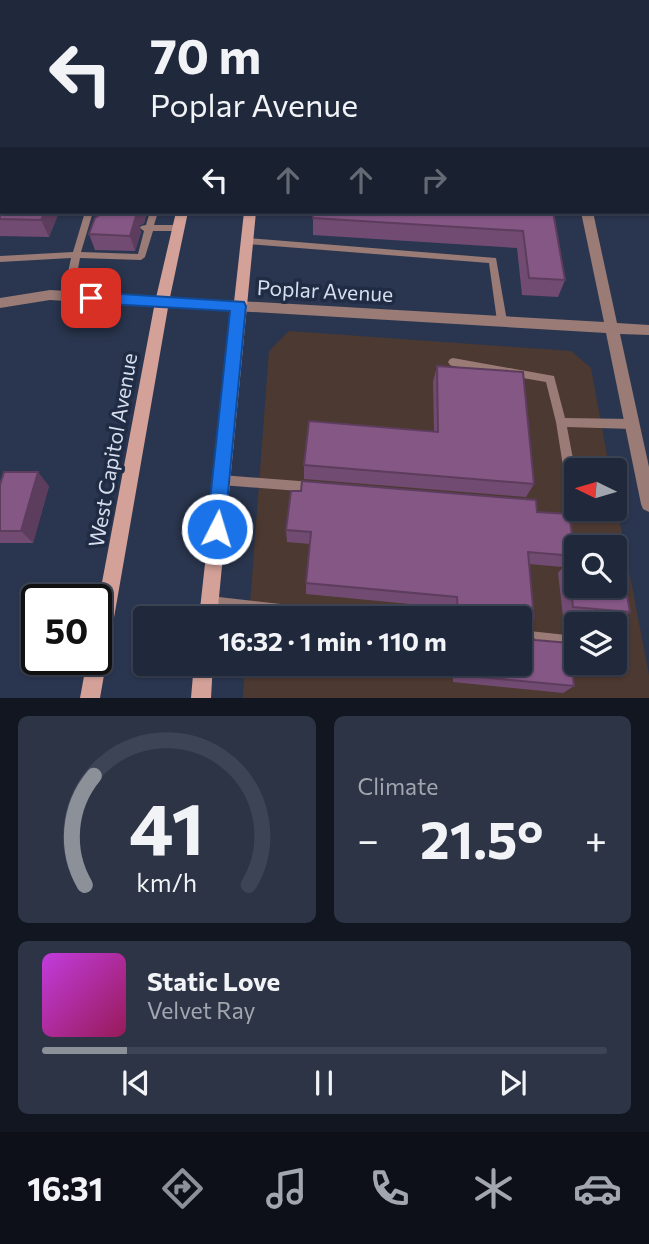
<!DOCTYPE html>
<html lang="en">
<head>
<meta charset="utf-8">
<style>
  body { margin:0; font-family:Commissioner,sans-serif; background:#2d3446; color:#f1f3f6; height:100vh; display:flex; flex-direction:column; font-size:26px; white-space:nowrap }
  * { box-sizing:border-box; margin:0 }
  p { font-size:23px; color:#a2a6af }
  .icon { flex:none; width:38px; height:38px; fill:none; stroke:currentColor; stroke-width:2; stroke-linecap:round; stroke-linejoin:round }
  .map { position:relative; height:698px; overflow:hidden }
  .panel { display:flex; flex-direction:column; gap:18px; padding:18px; background:#121620; flex:1 }
  .panel>* { flex:none }
  .hud { position:absolute; left:0px; top:0px; width:649px; height:214px; box-shadow:0 2px 5px #0004,0 0 0 2px #3d4455; background:#20283b; color:#f1f3f6; overflow:hidden }
  .needle { width:46px; rotate:275deg }
  .buttons { position:absolute; left:564px; top:458px; display:grid; gap:14px }
  .buttons a { display:grid; place-items:center; width:63px; height:63px; border-radius:7px; background:#20283b; box-shadow:0 2px 5px #0004,0 0 0 2px #3d4455; font-size:35px }
  .speed { position:absolute; left:21px; top:584px; display:flex; gap:14px; font-size:35px; font-weight:700; text-align:center }
  .speed>* { display:grid; place-content:center; width:91px; height:91px; border-radius:50%; background:#20283b; box-shadow:0 2px 5px #0004,0 0 0 2px #3d4455; line-height:1 }
  .speed .limit { border:4px solid #111; border-radius:10px; background:#fff; color:#111 }
  .pin { position:absolute; display:grid; place-items:center; width:60px; height:60px; color:#fff; margin:-30px; border-radius:14px; box-shadow:0 4px 10px #0006 }
  .me { position:absolute; width:77px; margin:-38px; rotate:5deg; stroke-linejoin:round; filter:drop-shadow(0 0 5px #0008) }
  .turn { display:flex; align-items:center; gap:24px; height:147px; padding:0 35px; font-size:32px }
  .turn .icon { width:91px; height:91px; stroke-width:2.5 }
  .turn b { display:block; font-size:49px; line-height:60px }
  .lanes { display:flex; align-items:center; height:66px; padding:0 35px; background:#0003; justify-content:center; gap:35px; direction:ltr }
  .lanes .off { opacity:.35 }
  .big { font-size:52px; font-weight:700; line-height:1.1 }
  .panel .tile { flex:1; display:flex; flex-direction:column; justify-content:center; gap:10px; min-width:0; padding:0 24px; border-radius:10px; background:#2d3446 }
  .panel .dial { align-items:center; gap:0 }
  .dial svg { height:182px; overflow:visible; fill:none; stroke:#3d4455; stroke-width:7; stroke-linecap:round; text-anchor:middle }
  .dial text { fill:#f1f3f6; stroke:none }
  .song { display:flex; align-items:center; gap:21px }
  .cover { width:84px; height:84px; border-radius:10px; background:linear-gradient(135deg,hsl(290 70% 55%),hsl(330 70% 35%)) }
  .played { height:7px; border-radius:4px; background:linear-gradient(90deg,#8c9099 15%,#3d4455 15%) }
  .keys { display:flex; justify-content:space-around; direction:ltr }
  .heat { display:flex; justify-content:space-between; align-items:center; font-size:38px; direction:ltr }
  .panel .tiles { flex:1; display:grid; gap:18px; grid-template-columns:1fr 1fr }
  .tile:last-child { grid-column:span 2 }
  .trip { position:absolute; left:133px; top:606px; width:399px; height:70px; border-radius:7px; background:#20283b; box-shadow:0 2px 5px #0004,0 0 0 2px #3d4455; font-weight:700; line-height:70px; text-align:center }
  .menu { display:flex; height:112px; justify-content:space-around; align-items:center; background:#0d1018; color:#a2a6af }
  .menu .icon { width:49px; height:49px }
  .menu .selected { color:#8c9099 }
  .menu b { font-size:32px; color:#f1f3f6 }
  .map>svg:first-child { display:block }
  .industrial { fill:#4c3931; fill-rule:evenodd }
  .lines { fill:none; stroke-linecap:round; stroke-linejoin:round }
  .lane { fill:#9a7b75; fill-rule:evenodd }
  .street { fill:#9a7b75; fill-rule:evenodd }
  .secondary { fill:#d3a198; fill-rule:evenodd }
  .wall { fill:#724b72 }
  .shaded-wall { fill:#5d3d5d }
  .building { fill:#855785; stroke:#5d3d5d; stroke-width:2 }
  .route { fill:#1a73e8; stroke:#114b97; stroke-width:2 }
  .labels { text-anchor:middle; dominant-baseline:central; stroke-width:7; stroke-linejoin:round; paint-order:stroke }
  .street-label { font-size:21px; fill:#d6deee; stroke:#202b44 }
</style>
</head>
<body>
<div class="map">
<svg width="649" height="698" viewBox="0 0 649 698">
  <rect width="100%" height="100%" fill="#2a364f"/>
  <path class="industrial" d="M289 331 571 351 591 368 610 471H576V509H614V492L649 675V698H243L245 663H520V618H249L269 351ZM576 548H614V586H576ZM576 625H614V663H576Z"/>
  <g class="lines">
    <path class="lane" d="M82 0H88V2H82Z
      M173 0H179V2H173Z
      M85 212H93L81 252 138 254 144 231 140 228 141 226 146 225 150 212H158L154 225H179L183 228 179 231H153L145 257 141 260 80 258 73 297 68 300 63 297 71 258 0 262V256L73 252Z
      M247 238 496 258 507 321 502 325 497 321 489 263 247 244 243 241Z
      M453 358 554 376 565 418 632 419 636 421 637 424 636 427 632 429 567 427 576 475V489L572 490 568 489 566 485 556 422 546 382 453 366 450 365 448 362 450 359Z
      M221 475 312 482 316 483 318 487 316 491 312 492 221 485 217 484 215 480 217 476Z
      M210 596 352 612 356 614 358 618H294L210 608 206 606 204 602 206 598Z
      M520 630 576 636V648L520 642Z"/>
    <path class="street" d="M534 0H542V2H534Z
      M581 212H593L617 323 649 325V335L620 334 649 467V512L643 509 641 504 606 333 50 300 0 308V298L50 290 604 322Z"/>
    <path class="secondary" d="M227 0H235L226 2Z
      M274 0H282V2H274Z
      M176 212H188L169 302 100 698H80L87 660H96V614L155 302Z
      M244 212H256L217 618H199Z
      M194 663H213L211 698H191Z"/>
  </g>
  <path class="wall" d="M0 133 2 212H59L49 237 0 236Z
    M100 212H147L144 223 139 226 141 232 135 251 95 250 89 234 101 214Z
    M553 212 565 280 558 297 522 295 517 248 313 235V218Z
    M437 366 534 484 526 497 304 479V465L434 431 433 382Z
    M0 485 49 486 33 543H0Z
    M537 512 575 556 570 562 630 612 617 622 563 617 558 573 563 567 529 564 534 618 526 626V633L574 686 563 693 453 682V663H520V618H452L451 608 306 594V583L310 544 287 542 286 530Z"/>
  <path class="shaded-wall" d="M2 45V60L0 63V47Z
    M45 212H59L49 237 41 220Z
    M133 212H147L144 223 139 226 141 232 135 251 130 236Z
    M38 472 49 486 33 543 21 531Z"/>
  <path class="building" d="M0 0H27L26 2H2V45L0 47Z
    M312 0H351L352 2H312Z
    M648 115H649V185H648Z
    M2 130V212H45L41 220 0 219V133Z
    M104 212H133L136 216 130 236 89 234 95 218Z
    M313 212H553L565 280 529 278 523 231 313 218Z
    M437 366 523 372 534 484 304 465 309 421 438 432Z
    M4 472H38L21 531H0V485Z
    M302 481 536 500 537 512 569 514 575 556 528 552 534 618H527L526 633 535 640 569 643 574 686 459 675V663H520V618H458L457 597 306 583 311 532 286 530 291 491H301Z
    M568 562H576V586H614V566H622L630 612 573 607Z"/>
  <path class="route" d="M91 292 244 302 246 306 224 535 217 538 210 535 207 529 230 311 91 303 83 298Z"/>
  <g class="labels">
    <g class="street-label">
      <text transform="translate(325 290) rotate(3)">Poplar Avenue</text>
      <text transform="translate(112 450) rotate(-80)">West Capitol Avenue</text>
    </g>
  </g>
</svg>
<div class="buttons">
<a><svg class="needle" viewBox="-14 -14 28 28"><path d="M0-13l5 13h-10z" fill="#e53935"/><path d="M0 13l5-13h-10z" fill="#a2a6af"/></svg></a>
<a><svg class="icon" aria-label="search" viewBox="0 0 24 24"><circle cx="10" cy="10" r="6"/><path d="M15 15l6 6"/></svg></a>
<a><svg class="icon" aria-label="layers" viewBox="0 0 24 24"><path d="M12 4l9 5-9 5-9-5zM3 14l9 5 9-5"/></svg></a>
</div>
<div class="speed"><div class="limit">50</div></div>
<div class="pin" style="left:91px;top:298px;background:#d93025"><svg class="icon" aria-label="arrive" viewBox="0 0 24 24"><path d="M6 21V4h12l-3 4 3 4H6"/></svg></div>
<svg class="me" style="left:217px;top:529px" viewBox="-20 -20 40 40"><circle r="17" fill="#1a73e8" stroke="#fff" stroke-width="3"/><path d="M0-11L8 9 0 5-8 9z" fill="#fff"/></svg>
<div class="trip">16:32 · 1 min · 110 m</div>
<div class="hud">
<div class="turn"><svg class="icon" aria-label="left" viewBox="0 0 24 24"><path d="M17 20v-9H6M10 6l-5 5 5 5"/></svg><div><b>70 m</b>Poplar Avenue</div></div>
<div class="lanes"><svg class="icon" aria-label="left" viewBox="0 0 24 24"><path d="M17 20v-9H6M10 6l-5 5 5 5"/></svg><svg class="icon off" aria-label="ahead" viewBox="0 0 24 24"><path d="M12 20V5M6 11l6-6 6 6"/></svg><svg class="icon off" aria-label="ahead" viewBox="0 0 24 24"><path d="M12 20V5M6 11l6-6 6 6"/></svg><svg class="icon off" aria-label="right" viewBox="0 0 24 24"><path d="M7 20v-9h11M14 6l5 5-5 5"/></svg></div>
</div>
</div>
<section class="panel">
<div class="tiles">
<div class="tile dial"><svg viewBox="0 0 100 80">
<path d="M14 69A42 42 0 1 1 86 69"/>
<path d="M14 69A42 42 0 0 1 18 21" stroke="#8c9099"/>
<text x="50" y="56" font-size="32" font-weight="700">41</text>
<text x="50" y="72" font-size="11">km/h</text>
</svg></div>
<div class="tile"><p>Climate</p>
<div class="heat"><a>−</a><b class="big">21.5°</b><a>+</a></div>
</div>
<div class="tile">
<div class="song"><i class="cover"></i><div><b>Static Love</b><p>Velvet Ray</p></div></div>
<div class="played"></div>
<div class="keys"><svg class="icon" aria-label="previous" viewBox="0 0 24 24"><path d="M18 5L8 12l10 7zM5 5v14"/></svg><svg class="icon" aria-label="pause" viewBox="0 0 24 24"><path d="M8 5v14M16 5v14"/></svg><svg class="icon" aria-label="next" viewBox="0 0 24 24"><path d="M6 5l10 7-10 7zM19 5v14"/></svg></div>
</div>
</div>
</section>
<nav class="menu">
<b>16:31</b>
<svg class="icon selected" aria-label="directions" viewBox="0 0 24 24"><path d="M12 3l9 9-9 9-9-9zM9 14v-3h6M13 9l2 2-2 2"/></svg>
<svg class="icon" aria-label="music" viewBox="0 0 24 24"><path d="M9 18V5l10-2v13"/><circle cx="6" cy="18" r="3"/><circle cx="16" cy="16" r="3"/></svg>
<svg class="icon" aria-label="phone" viewBox="0 0 24 24"><path d="M5 4h4l2 5-3 2q2 4 5 5l2-3 5 2v4C11 20 4 13 5 4z"/></svg>
<svg class="icon" aria-label="climate" viewBox="0 0 24 24"><path d="M12 3v18M4 7l16 10M4 17L20 7"/></svg>
<svg class="icon" aria-label="car" viewBox="0 0 24 24"><path d="M5 17H2v-5l4-1 3-4h7l3 4 3 1v5h-3M9 17h6M6 11h13"/><circle cx="7" cy="17" r="2"/><circle cx="17" cy="17" r="2"/></svg>
</nav>
</body>
</html>
